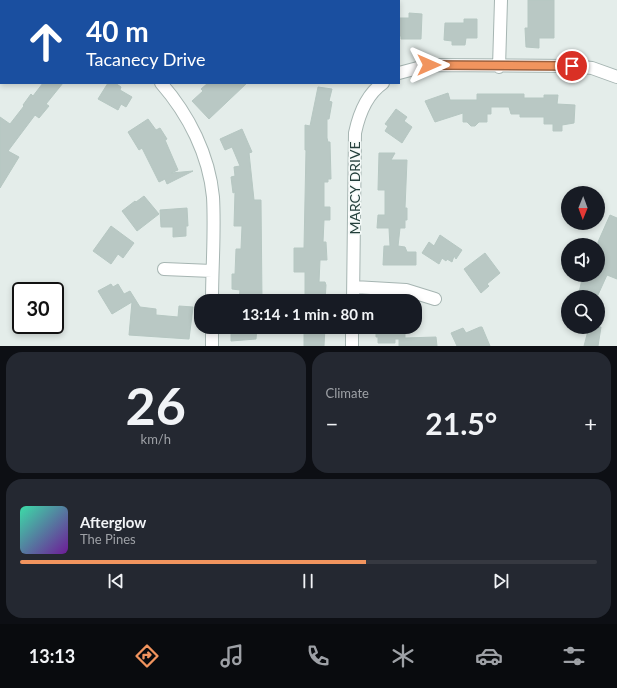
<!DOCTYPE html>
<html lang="en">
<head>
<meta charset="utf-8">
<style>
  body { margin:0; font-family:Lato,sans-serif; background:#242831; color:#f1f3f6; height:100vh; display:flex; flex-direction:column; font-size:15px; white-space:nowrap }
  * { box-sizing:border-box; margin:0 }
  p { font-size:13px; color:#9ea1a6 }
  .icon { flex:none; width:22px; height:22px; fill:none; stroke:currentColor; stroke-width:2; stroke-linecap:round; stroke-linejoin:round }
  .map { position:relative; height:346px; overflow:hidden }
  .panel { display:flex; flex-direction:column; gap:6px; padding:6px; background:#0d0f14; flex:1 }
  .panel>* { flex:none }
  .top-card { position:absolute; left:0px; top:0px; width:400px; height:84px; box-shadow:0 2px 6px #0003; background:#1a4fa0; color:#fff; overflow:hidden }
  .needle { width:26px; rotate:181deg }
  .tools { position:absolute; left:561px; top:186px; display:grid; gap:8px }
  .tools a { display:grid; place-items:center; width:44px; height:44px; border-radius:50%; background:#171b24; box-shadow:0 2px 6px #0003; font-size:20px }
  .speed { position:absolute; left:12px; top:282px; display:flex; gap:8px; font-size:20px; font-weight:700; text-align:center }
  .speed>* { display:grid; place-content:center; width:52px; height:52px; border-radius:50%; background:#171b24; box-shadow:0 2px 6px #0003; line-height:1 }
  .speed .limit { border:2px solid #111; border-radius:6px; background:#fff; color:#111 }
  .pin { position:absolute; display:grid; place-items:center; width:34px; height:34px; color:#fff; margin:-17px; border:2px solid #fff; border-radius:50%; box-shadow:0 1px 4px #0007 }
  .me { position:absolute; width:44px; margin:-22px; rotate:90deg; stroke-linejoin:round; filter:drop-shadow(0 0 3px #0008) }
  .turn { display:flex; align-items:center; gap:14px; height:84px; padding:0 20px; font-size:18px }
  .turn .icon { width:52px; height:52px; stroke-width:2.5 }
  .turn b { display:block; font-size:28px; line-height:34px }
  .big { font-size:30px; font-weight:700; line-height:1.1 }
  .panel .card { flex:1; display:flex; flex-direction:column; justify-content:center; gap:6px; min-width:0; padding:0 14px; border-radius:16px; background:#242831 }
  .panel .dial { align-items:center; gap:0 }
  .dial b { font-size:52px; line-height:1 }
  .song { display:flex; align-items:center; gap:12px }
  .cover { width:48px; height:48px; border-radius:6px; background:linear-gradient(135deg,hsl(160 70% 55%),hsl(280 70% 35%)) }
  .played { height:4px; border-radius:2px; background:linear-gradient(90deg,#f1945e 60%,#363941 60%) }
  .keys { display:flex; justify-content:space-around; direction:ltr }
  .heat { display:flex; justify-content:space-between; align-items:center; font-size:22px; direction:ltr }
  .panel .tiles { flex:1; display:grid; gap:6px; grid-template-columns:1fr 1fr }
  .card:last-child { grid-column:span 2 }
  .trip { position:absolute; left:194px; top:294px; width:228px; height:40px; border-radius:16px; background:#171b24; box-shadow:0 2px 6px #0003; font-weight:700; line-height:40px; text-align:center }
  .menu { display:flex; height:64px; justify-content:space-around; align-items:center; background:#090b0e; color:#9ea1a6 }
  .menu .icon { width:28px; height:28px }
  .menu .active { color:#f1945e }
  .menu b { font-size:18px; color:#f1f3f6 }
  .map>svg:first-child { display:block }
  .building { fill:#b9c8c4; stroke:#b6c7c2 }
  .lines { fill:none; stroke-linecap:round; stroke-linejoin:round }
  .minor-casing { stroke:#a6b5b2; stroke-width:14 }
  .minor { stroke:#fff; stroke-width:12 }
  .route-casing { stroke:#9d603d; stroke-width:10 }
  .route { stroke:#f1945e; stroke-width:7 }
  .labels { text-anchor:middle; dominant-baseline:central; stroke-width:3; stroke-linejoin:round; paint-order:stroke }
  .street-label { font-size:14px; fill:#233f3b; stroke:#f4faf8 }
</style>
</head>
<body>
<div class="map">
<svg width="617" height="346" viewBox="0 0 617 346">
  <rect width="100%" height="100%" fill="#e4edea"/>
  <path class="building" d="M528 0H554V38H539V48L526 47 525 28H528Z
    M409 13 422 14 421 39H401V36H399V18H409Z
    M464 19H477V38H466L465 45H452V41L444 40 445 23H464Z
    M43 83H63L46 104 49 106 39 118 35 115 8 151 19 157 0 188V117L10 124 24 106 23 105 31 94 33 96Z
    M108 83H115L121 87 120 90 132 97 126 107 121 104 118 110 98 99Z
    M208 83H247L209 119 192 101 203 91 201 89Z
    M318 87 332 89 329 101 332 102 329 119H327V138L328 142H330L331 179H328V182H324V207H330V220H324L323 242H326L327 260H320L319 282H325L326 285 325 301H305V272H294V248H304L306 150H305V125L310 126Z
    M448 93 450 100H477V94H524V98H544V95H558L557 104 575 105 574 123 562 125V131H553V124H544V117H520V114H511L509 107H491V114H487V122H479L475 126H471L467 122H463V113L435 122 425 101Z
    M396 109 407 117 404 121 412 127 402 143 385 131 388 126 385 124Z
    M148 119 156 130 160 128 167 139 165 140 178 170 171 173 193 171 167 184 165 179 159 182 142 148 139 150 128 132Z
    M242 129 252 152 249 153 254 200H261L262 301H239L240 290 232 289V274H235L236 249H241L242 226H234L235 192 233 193 231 177 235 176 234 167 240 166 232 147 225 150 220 139Z
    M379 153H395L391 160H407L405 208H407V220H405V228H400L398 246 405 247 407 252H416V265H383L384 246H390L389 228H377L378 215H385V190H378Z
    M144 196 159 214 137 231 122 211 135 201 136 202Z
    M187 208 188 226H186V236L173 237V227H161L160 210Z
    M610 215 617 218V279L607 275 597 297H578L583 275H598V242Z
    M111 226 134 243 123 258 118 254 111 264 93 251Z
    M440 235 462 250 456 259 454 256 452 262 447 259 446 261 442 258 439 264 422 253 429 242 434 246Z
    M485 253 500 273 487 284 489 286 481 293 464 269Z
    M111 284 113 287 118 284 124 294 130 291 140 307 156 309V315L178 317 179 306 193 307 189 339 129 335 132 302 112 314 98 291Z
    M231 327H257L256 339 231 341Z
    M304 327H325L324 346H304Z
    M376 327H405V338L436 337 437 346H399V339H395V343H378V337H376Z
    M480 327H482L490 346H457L451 333 463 328 466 333Z
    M589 327H601L598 346H584Z"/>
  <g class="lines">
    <defs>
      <path id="minor" d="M75 0V1
        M356 1V0
        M0 67 1 66
        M499 67 501 0
        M399 73 429 65 572 66 592 68 617 77
        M161 83C189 115 209 155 213 197 215 232 212 267 212 301
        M164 269 212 271
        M354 287 406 290 435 299
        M353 301 355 133C359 114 367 94 383 83
        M212 346V327
        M352 346V327"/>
    </defs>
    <use href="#minor" class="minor-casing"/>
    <use href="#minor" class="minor"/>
  </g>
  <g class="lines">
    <defs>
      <path id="route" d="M429 65 572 66"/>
    </defs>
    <use href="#route" class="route-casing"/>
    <use href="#route" class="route"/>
  </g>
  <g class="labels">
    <g class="street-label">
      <text transform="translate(354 188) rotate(-90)">MARCY DRIVE</text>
    </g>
  </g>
</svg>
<div class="tools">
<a><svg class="needle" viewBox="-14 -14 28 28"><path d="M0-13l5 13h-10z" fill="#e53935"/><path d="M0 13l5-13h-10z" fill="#9ea1a6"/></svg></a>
<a><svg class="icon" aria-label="sound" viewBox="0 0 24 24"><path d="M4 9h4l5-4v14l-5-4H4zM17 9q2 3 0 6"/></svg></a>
<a><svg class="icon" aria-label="search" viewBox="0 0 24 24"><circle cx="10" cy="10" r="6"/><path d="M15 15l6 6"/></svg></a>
</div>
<div class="speed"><div class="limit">30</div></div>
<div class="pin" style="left:572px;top:66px;background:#d93025"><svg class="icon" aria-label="arrive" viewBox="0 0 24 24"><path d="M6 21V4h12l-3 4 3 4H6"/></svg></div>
<svg class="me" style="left:429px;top:65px" viewBox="-20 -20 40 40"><path d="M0-17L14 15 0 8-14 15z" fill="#f1945e" stroke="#fff" stroke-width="4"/></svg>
<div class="trip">13:14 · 1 min · 80 m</div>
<div class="top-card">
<div class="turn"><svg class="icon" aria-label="ahead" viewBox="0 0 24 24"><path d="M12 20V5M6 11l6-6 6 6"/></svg><div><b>40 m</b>Tacanecy Drive</div></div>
</div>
</div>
<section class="panel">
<div class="tiles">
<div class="card dial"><b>26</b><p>km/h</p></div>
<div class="card"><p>Climate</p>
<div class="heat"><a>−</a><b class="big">21.5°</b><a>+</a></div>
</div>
<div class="card">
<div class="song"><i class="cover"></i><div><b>Afterglow</b><p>The Pines</p></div></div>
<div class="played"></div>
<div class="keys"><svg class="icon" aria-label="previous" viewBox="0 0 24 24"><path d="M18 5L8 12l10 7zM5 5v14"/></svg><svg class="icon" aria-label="pause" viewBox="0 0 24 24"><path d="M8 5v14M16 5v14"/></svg><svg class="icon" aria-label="next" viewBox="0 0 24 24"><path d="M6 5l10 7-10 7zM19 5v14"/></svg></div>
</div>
</div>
</section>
<nav class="menu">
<b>13:13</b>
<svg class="icon active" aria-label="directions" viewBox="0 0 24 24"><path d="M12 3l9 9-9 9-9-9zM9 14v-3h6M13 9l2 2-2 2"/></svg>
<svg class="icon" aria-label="music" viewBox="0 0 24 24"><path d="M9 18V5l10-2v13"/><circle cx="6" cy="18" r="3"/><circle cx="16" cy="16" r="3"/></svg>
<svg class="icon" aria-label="phone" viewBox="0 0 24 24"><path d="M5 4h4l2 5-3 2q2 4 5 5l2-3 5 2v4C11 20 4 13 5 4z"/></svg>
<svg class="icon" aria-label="climate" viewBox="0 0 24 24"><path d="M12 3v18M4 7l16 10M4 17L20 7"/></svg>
<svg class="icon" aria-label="car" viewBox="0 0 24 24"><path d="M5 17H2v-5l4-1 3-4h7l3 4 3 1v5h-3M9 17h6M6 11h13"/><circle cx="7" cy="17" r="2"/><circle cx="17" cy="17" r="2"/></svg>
<svg class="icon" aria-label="filters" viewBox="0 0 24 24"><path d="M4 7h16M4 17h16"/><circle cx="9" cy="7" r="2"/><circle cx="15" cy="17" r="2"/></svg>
</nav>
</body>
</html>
